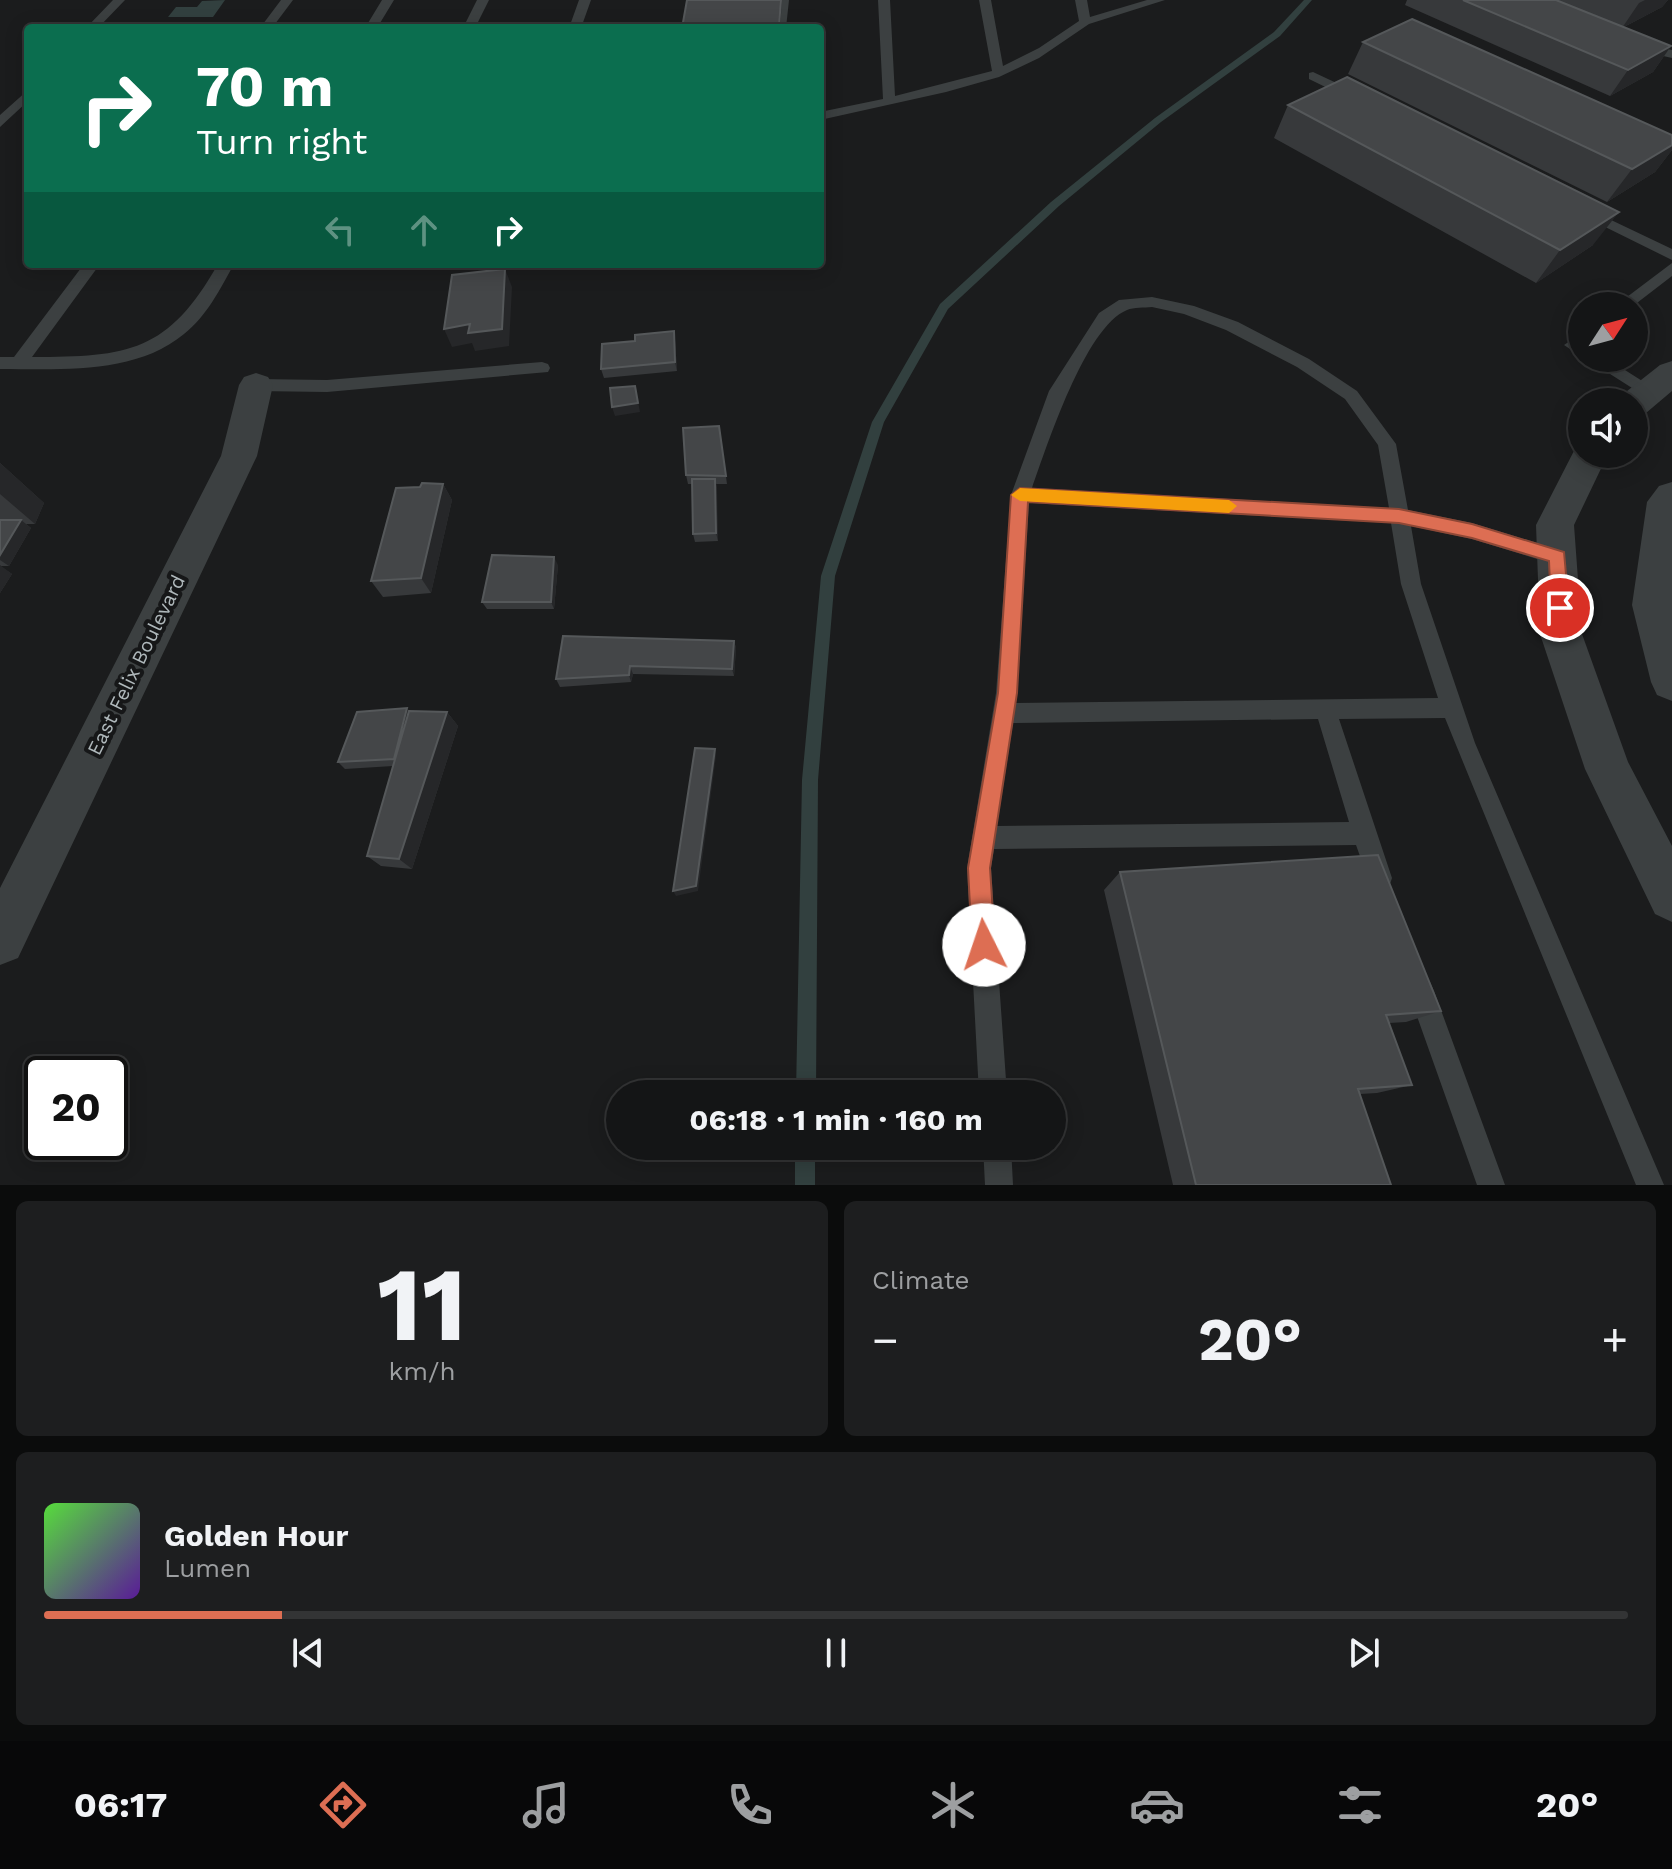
<!DOCTYPE html>
<html lang="en">
<head>
<meta charset="utf-8">
<style>
  body { margin:0; font-family:"Work Sans",sans-serif; background:#1d1e1f; color:#f1f3f6; height:100vh; display:flex; flex-direction:column; font-size:30px; white-space:nowrap }
  * { box-sizing:border-box; margin:0 }
  p { font-size:26px; color:#9d9fa1 }
  .icon { flex:none; width:44px; height:44px; fill:none; stroke:currentColor; stroke-width:2; stroke-linecap:round; stroke-linejoin:round }
  .map { position:relative; height:1185px; overflow:hidden }
  .side { display:flex; flex-direction:column; gap:16px; padding:16px; background:#0b0c0c; flex:1 }
  .side>* { flex:none }
  .banner { position:absolute; left:24px; top:24px; width:800px; height:244px; border-radius:8px; box-shadow:0 4px 20px #0003,0 0 0 2px #333435; background:#0b6e4f; color:#fff; overflow:hidden }
  .needle { width:52px; rotate:54deg }
  .buttons { position:absolute; left:1568px; top:292px; display:grid; gap:16px }
  .buttons a { display:grid; place-items:center; width:80px; height:80px; border-radius:50%; background:#141516; box-shadow:0 4px 20px #0003,0 0 0 2px #333435; font-size:40px }
  .speed { position:absolute; left:24px; top:1056px; display:flex; gap:16px; font-size:40px; font-weight:700; text-align:center }
  .speed>* { display:grid; place-content:center; width:104px; height:104px; border-radius:50%; background:#141516; box-shadow:0 4px 20px #0003,0 0 0 2px #333435; line-height:1 }
  .speed .limit { border:4px solid #111; border-radius:12px; background:#fff; color:#111 }
  .pin { position:absolute; display:grid; place-items:center; width:68px; height:68px; color:#fff; margin:-34px; border:4px solid #fff; border-radius:50%; box-shadow:0 2px 8px #0007 }
  .me { position:absolute; width:88px; margin:-44px; rotate:356deg; stroke-linejoin:round; filter:drop-shadow(0 0 6px #0008) }
  .turn { display:flex; align-items:center; gap:28px; height:168px; padding:0 40px; font-size:36px }
  .turn .icon { width:104px; height:104px; stroke-width:2.5 }
  .turn b { display:block; font-size:56px; line-height:68px }
  .lanes { display:flex; align-items:center; height:76px; padding:0 40px; background:#0003; justify-content:center; gap:40px; direction:ltr }
  .lanes .off { opacity:.35 }
  .big { font-size:60px; font-weight:700; line-height:1.1 }
  .side .tile { flex:1; display:flex; flex-direction:column; justify-content:center; gap:12px; min-width:0; padding:0 28px; border-radius:12px; background:#1d1e1f }
  .side .dial { align-items:center; gap:0 }
  .dial b { font-size:104px; line-height:1 }
  .song { display:flex; align-items:center; gap:24px }
  .cover { width:96px; height:96px; border-radius:12px; background:linear-gradient(135deg,hsl(110 70% 55%),hsl(270 70% 35%)) }
  .played { height:8px; border-radius:4px; background:linear-gradient(90deg,#dd6e53 15%,#333435 15%) }
  .keys { display:flex; justify-content:space-around; direction:ltr }
  .heat { display:flex; justify-content:space-between; align-items:center; font-size:44px; direction:ltr }
  .side .tiles { flex:1; display:grid; gap:16px; grid-template-columns:1fr 1fr }
  .tile:last-child { grid-column:span 2 }
  .trip { position:absolute; left:606px; top:1080px; width:460px; height:80px; border-radius:40px; background:#141516; box-shadow:0 4px 20px #0003,0 0 0 2px #333435; font-weight:700; line-height:80px; text-align:center }
  .dock { display:flex; height:128px; justify-content:space-around; align-items:center; background:#080809; color:#9d9fa1 }
  .dock .icon { width:56px; height:56px }
  .dock .current { color:#dd6e53 }
  .dock b { font-size:36px; color:#f1f3f6 }
  .map>svg:first-child { display:block }
  .water { fill:#32403f }
  .lines { fill:none; stroke-linecap:round; stroke-linejoin:round }
  .stream { fill:#32403f; fill-rule:evenodd }
  .lane { fill:#3c4041; fill-rule:evenodd }
  .street { fill:#3c4041; fill-rule:evenodd }
  .wall { fill:#37393b }
  .shaded-wall { fill:#262729 }
  .building { fill:#444648; stroke:#55585a; stroke-width:2 }
  .route { fill:#dd6e53; stroke:#904836; stroke-width:2 }
  .slow { fill:#f59e0b }
  .labels { text-anchor:middle; dominant-baseline:central; stroke-width:8; stroke-linejoin:round; paint-order:stroke }
  .street-label { font-size:20px; fill:#afb8bb; stroke:#161718 }
</style>
</head>
<body>
<div class="map">
<svg width="1672" height="1185" viewBox="0 0 1672 1185">
  <rect width="100%" height="100%" fill="#1b1c1d"/>
  <path class="water" d="M225 0 213 17H168L176 7H197L202 1Z"/>
  <g class="lines">
    <path class="stream" d="M1304 0H1312L1280 36 1161 122 1059 206 948 309 884 422 835 576 818 780 816 1094H796L802 780 821 576 872 422 940 304 1051 202 1155 118 1274 32Z
      M795 1146H815V1185H795Z"/>
    <path class="lane" d="M113 0H125L98 28H86Z
      M281 0H293L272 28H260Z
      M382 0H394L377 28H365Z
      M477 0H489L475 28H463Z
      M579 0H591L581 28H569Z
      M777 0H789L786 28H774Z
      M878 0H890L895 96 992 71 979 0H991L1003 66 1039 48 1079 21 1075 0H1087L1090 17 1147 0H1165L1089 24 1039 58 999 77 946 92 820 120V112L883 99Z
      M1641 43 1672 50V58L1637 50V44Z
      M1313 72 1360 94 1362 97 1352 100 1309 79V73Z
      M28 90V101L0 127V115Z
      M1588 209 1672 249V260L1583 216 1581 213Z
      M1672 263V276L1633 306H1615Z
      M84 264H100L32 357C129 357 168 352 218 264H234C220 289 207 316 184 334 135 375 59 369 0 369V357H14Z
      M1152 297 1194 306 1238 322 1309 359 1357 391 1396 444 1408 510 1472 523 1564 551 1567 557 1564 563 1557 565 1472 539 1411 526 1421 584 1475 743 1664 1185H1636L1445 718 1339 719 1392 878 1389 887 1380 890 1371 887 1356 845 994 849 991 868 1007 1094H979L967 868 996 693 1011 495 1049 391 1099 313 1119 300ZM1152 307 1184 314 1226 330 1297 367 1345 399 1378 445 1389 508 1032 488C1047 446 1085 327 1127 310 1134 307 1144 308 1152 307ZM1029 503 1391 523 1401 584 1438 698 1016 703ZM1318 719 1349 822 997 826 1013 723Z
      M1582 333V357L1564 345Z
      M1585 358H1606L1658 391 1655 395H1643Z
      M542 362 548 364 550 368 548 372 327 392 256 391 248 385 256 379 327 380Z
      M1421 978 1430 982 1434 991 1505 1185H1477L1408 991 1412 982Z
      M983 1146H1011L1013 1185H985Z"/>
    <path class="street" d="M1672 361V391L1646 413 1634 416V402H1618L1622 395 1660 365Z
      M256 373 268 377 273 385 257 456 18 958 0 965V888L221 456 239 385 244 377Z
      M1582 443V454H1608L1574 525 1582 634 1628 762 1672 846V922L1655 914 1585 769 1540 634 1536 525 1577 445Z
      M1672 482V701L1657 695 1651 682 1632 605 1647 502 1659 486Z"/>
  </g>
  <path class="wall" d="M1407 0H1668L1662 7 1624 27 1671 46 1653 72 1610 96 1405 5Z
    M1363 42 1672 135V150L1655 172 1607 202 1348 74Z
    M1288 105 1593 245 1536 283 1274 138Z
    M675 340 677 371 604 378 601 369Z
    M719 426 727 484H716L718 541 695 542 693 534 692 484H688L686 475Z
    M0 463 44 503 35 524H26L31 528 9 566H0L12 574 0 593Z
    M443 484 452 500 431 593 383 597 371 581 420 487Z
    M558 565 554 609H487L482 602Z
    M734 641 736 648 734 676 633 674 631 682 560 687 556 679Z
    M410 711 447 712 458 726 412 869 381 866 367 856 393 766 345 769 338 762Z
    M1120 872 1441 1011 1406 1022 1389 1023 1412 1085 1377 1093 1360 1094 1391 1185H1173L1104 890Z"/>
  <path class="shaded-wall" d="M781 0H782L780 28H770Z
    M1645 0H1668L1662 7 1622 28 1639 3Z
    M1671 46 1653 72 1610 96 1628 70Z
    M1672 145V150L1655 172 1607 202 1632 169Z
    M1619 212 1593 245 1536 283 1560 250Z
    M505 269 512 287 509 346 475 351 472 343 452 347 444 329Z
    M674 331 675 340 677 371 675 362Z
    M635 386 640 412 615 416 612 407Z
    M0 463 44 503 35 524 0 494Z
    M715 479 717 487 718 541 716 533Z
    M443 484 452 500 431 593 421 578Z
    M21 520 31 528 9 566 0 560V555Z
    M554 557 558 565 554 609 551 602Z
    M0 565 12 574 0 593Z
    M734 641 736 648 734 676 732 669Z
    M630 666 633 674 631 682 629 675Z
    M407 708 413 715 394 759Z
    M447 712 458 726 412 869 399 859Z
    M715 749 716 756 698 891 676 896 673 891Z"/>
  <path class="building" d="M687 0H781L779 26 770 28H682Z
    M1463 0H1556L1671 46 1628 70Z
    M1412 19 1672 135V145L1632 169 1363 42Z
    M1347 77 1619 212 1560 250 1288 105Z
    M505 269 502 329 468 333 470 324 444 329 452 275Z
    M674 331 675 362 601 369 602 344 635 341V335Z
    M635 386 638 403 612 407 610 388Z
    M719 426 726 476 686 475 683 428Z
    M692 479H715L716 533 693 534Z
    M422 483 443 484 421 578 371 581 396 488 420 487Z
    M0 520H21L0 555Z
    M492 555 554 557 551 602H482Z
    M563 636 734 641 732 669 630 666 629 675 556 679Z
    M407 708 394 759 338 762 357 712Z
    M409 711 447 712 399 859 367 856Z
    M695 748 715 749 696 886 673 891Z
    M1378 855 1441 1011 1386 1015 1412 1085 1358 1089 1391 1185H1196L1120 872Z"/>
  <path class="route" d="M1020 488 1399 509 1472 524 1564 552 1569 608 1566 614H1553L1551 608 1549 561 1472 538 1399 523 1028 502 1017 693 990 868 995 945 992 953 984 956 975 953 972 945 968 868 998 693 1011 495Z"/>
  <path class="slow" d="M1020 488 1229 500 1237 506 1229 513 1020 501 1011 495Z"/>
  <g class="labels">
    <g class="street-label">
      <text transform="translate(136 665) rotate(-64)">East Felix Boulevard</text>
    </g>
  </g>
</svg>
<div class="buttons">
<a><svg class="needle" viewBox="-14 -14 28 28"><path d="M0-13l5 13h-10z" fill="#e53935"/><path d="M0 13l5-13h-10z" fill="#9d9fa1"/></svg></a>
<a><svg class="icon" aria-label="sound" viewBox="0 0 24 24"><path d="M4 9h4l5-4v14l-5-4H4zM17 9q2 3 0 6"/></svg></a>
</div>
<div class="speed"><div class="limit">20</div></div>
<div class="pin" style="left:1560px;top:608px;background:#d93025"><svg class="icon" aria-label="arrive" viewBox="0 0 24 24"><path d="M6 21V4h12l-3 4 3 4H6"/></svg></div>
<svg class="me" style="left:984px;top:945px" viewBox="-20 -20 40 40"><circle r="19" fill="#fff"/><path d="M0-13L10 11 0 6-10 11z" fill="#dd6e53"/></svg>
<div class="trip">06:18 · 1 min · 160 m</div>
<div class="banner">
<div class="turn"><svg class="icon" aria-label="right" viewBox="0 0 24 24"><path d="M7 20v-9h11M14 6l5 5-5 5"/></svg><div><b>70 m</b>Turn right</div></div>
<div class="lanes"><svg class="icon off" aria-label="left" viewBox="0 0 24 24"><path d="M17 20v-9H6M10 6l-5 5 5 5"/></svg><svg class="icon off" aria-label="ahead" viewBox="0 0 24 24"><path d="M12 20V5M6 11l6-6 6 6"/></svg><svg class="icon" aria-label="right" viewBox="0 0 24 24"><path d="M7 20v-9h11M14 6l5 5-5 5"/></svg></div>
</div>
</div>
<section class="side">
<div class="tiles">
<div class="tile dial"><b>11</b><p>km/h</p></div>
<div class="tile"><p>Climate</p>
<div class="heat"><a>−</a><b class="big">20°</b><a>+</a></div>
</div>
<div class="tile">
<div class="song"><i class="cover"></i><div><b>Golden Hour</b><p>Lumen</p></div></div>
<div class="played"></div>
<div class="keys"><svg class="icon" aria-label="previous" viewBox="0 0 24 24"><path d="M18 5L8 12l10 7zM5 5v14"/></svg><svg class="icon" aria-label="pause" viewBox="0 0 24 24"><path d="M8 5v14M16 5v14"/></svg><svg class="icon" aria-label="next" viewBox="0 0 24 24"><path d="M6 5l10 7-10 7zM19 5v14"/></svg></div>
</div>
</div>
</section>
<nav class="dock">
<b>06:17</b>
<svg class="icon current" aria-label="directions" viewBox="0 0 24 24"><path d="M12 3l9 9-9 9-9-9zM9 14v-3h6M13 9l2 2-2 2"/></svg>
<svg class="icon" aria-label="music" viewBox="0 0 24 24"><path d="M9 18V5l10-2v13"/><circle cx="6" cy="18" r="3"/><circle cx="16" cy="16" r="3"/></svg>
<svg class="icon" aria-label="phone" viewBox="0 0 24 24"><path d="M5 4h4l2 5-3 2q2 4 5 5l2-3 5 2v4C11 20 4 13 5 4z"/></svg>
<svg class="icon" aria-label="climate" viewBox="0 0 24 24"><path d="M12 3v18M4 7l16 10M4 17L20 7"/></svg>
<svg class="icon" aria-label="car" viewBox="0 0 24 24"><path d="M5 17H2v-5l4-1 3-4h7l3 4 3 1v5h-3M9 17h6M6 11h13"/><circle cx="7" cy="17" r="2"/><circle cx="17" cy="17" r="2"/></svg>
<svg class="icon" aria-label="filters" viewBox="0 0 24 24"><path d="M4 7h16M4 17h16"/><circle cx="9" cy="7" r="2"/><circle cx="15" cy="17" r="2"/></svg>
<b>20°</b>
</nav>
</body>
</html>
